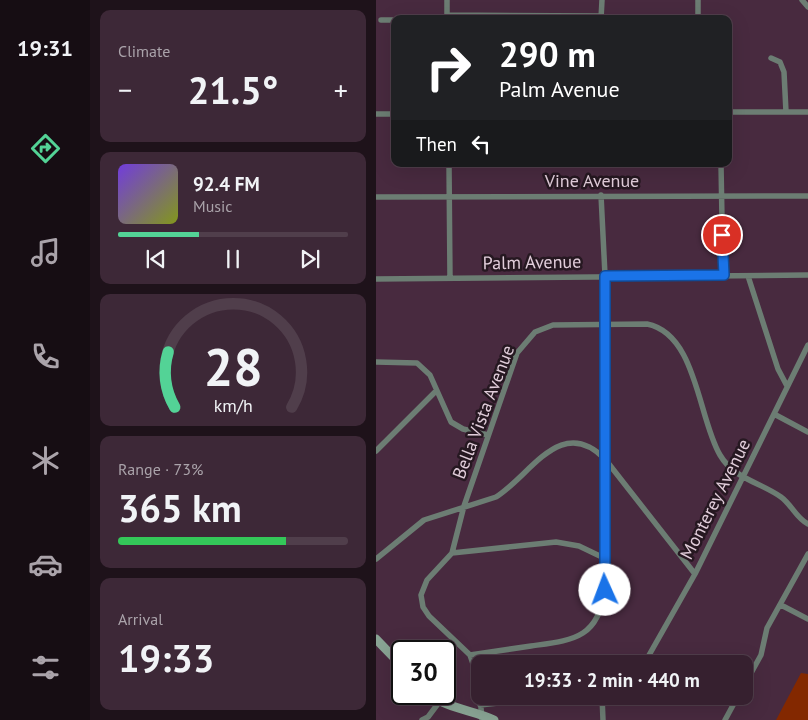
<!DOCTYPE html>
<html lang="en">
<head>
<meta charset="utf-8">
<style>
  body { margin:0; font-family:"PT Sans",sans-serif; background:#3d2837; color:#f1f3f6; height:100vh; display:flex; flex-direction:column; font-size:19px; white-space:nowrap }
  * { box-sizing:border-box; margin:0 }
  p { font-size:16px; color:#aaa3aa }
  .icon { flex:none; width:28px; height:28px; fill:none; stroke:currentColor; stroke-width:2; stroke-linecap:round; stroke-linejoin:round }
  .map { position:relative; flex:1; overflow:hidden }
  .details { display:flex; flex-direction:column; gap:10px; padding:10px; background:#1e121a; width:286px }
  .details>* { flex:none }
  .hud { position:absolute; left:15px; top:15px; width:341px; height:152px; border-radius:10px; box-shadow:0 5px 20px #0002,0 0 0 1px #503e4b; background:#202124; color:#fff; overflow:hidden }
  .speed { position:absolute; left:15px; top:640px; display:flex; gap:10px; font-size:25px; font-weight:700; text-align:center }
  .speed>* { display:grid; place-content:center; width:65px; height:65px; border-radius:50%; background:#36202f; box-shadow:0 5px 20px #0002,0 0 0 1px #503e4b; line-height:1 }
  .speed .limit { border:2px solid #111; border-radius:8px; background:#fff; color:#111 }
  .pin { position:absolute; display:grid; place-items:center; width:42px; height:42px; color:#fff; margin:-21px; border:2px solid #fff; border-radius:50%; box-shadow:0 1px 5px #0007 }
  .me { position:absolute; width:55px; margin:-28px; rotate:358deg; stroke-linejoin:round; filter:drop-shadow(0 0 4px #0008) }
  .turn { display:flex; align-items:center; gap:18px; height:105px; padding:0 25px; font-size:22px }
  .turn .icon { width:65px; height:65px; stroke-width:2.5 }
  .turn b { display:block; font-size:35px; line-height:42px }
  .then { display:flex; align-items:center; height:48px; padding:0 25px; background:#0003; gap:10px; font-size:19px }
  .big { font-size:38px; font-weight:700; line-height:1.1 }
  .details .tile { flex:1; display:flex; flex-direction:column; justify-content:center; gap:8px; min-width:0; padding:0 18px; border-radius:10px; background:#3d2837 }
  .details .dial { align-items:center; gap:0 }
  .dial svg { height:130px; overflow:visible; fill:none; stroke:#503e4b; stroke-width:7; stroke-linecap:round; text-anchor:middle }
  .dial text { fill:#f1f3f6; stroke:none }
  .song { display:flex; align-items:center; gap:15px }
  .cover { width:60px; height:60px; border-radius:8px; background:linear-gradient(135deg,hsl(260 70% 55%),hsl(70 70% 35%)) }
  .played { height:5px; border-radius:2px; background:linear-gradient(90deg,#53d396 35%,#503e4b 35%) }
  .keys { display:flex; justify-content:space-around; direction:ltr }
  .heat { display:flex; justify-content:space-between; align-items:center; font-size:28px; direction:ltr }
  .charge { height:8px; border-radius:4px; background:linear-gradient(90deg,#34c759 73%,#503e4b 0) }
  .trip { position:absolute; left:95px; top:655px; width:282px; height:50px; border-radius:10px; background:#36202f; box-shadow:0 5px 20px #0002,0 0 0 1px #503e4b; font-weight:700; line-height:50px; text-align:center }
  main { display:flex; flex:1; min-height:0 }
  .tab-bar { display:flex; flex-direction:column; width:90px; justify-content:space-around; align-items:center; background:#160d13; color:#aaa3aa }
  .tab-bar .icon { width:35px; height:35px }
  .tab-bar .active { color:#53d396 }
  .tab-bar b { font-size:22px; color:#f1f3f6 }
  .map>svg:first-child { display:block }
  .green { fill:#832800 }
  .lines { fill:none; stroke-linecap:round; stroke-linejoin:round }
  .street { stroke:#6c7d73; stroke-width:5.5 }
  .secondary { stroke:#89a494; stroke-width:9 }
  .route-casing { stroke:#114b97; stroke-width:12 }
  .route { stroke:#1a73e8; stroke-width:9 }
  .labels { text-anchor:middle; dominant-baseline:central; stroke-width:5; stroke-linejoin:round; paint-order:stroke }
  .street-label { font-size:18px; fill:#e1cdda; stroke:#261821 }
</style>
</head>
<body>
<main>
<nav class="tab-bar">
<b>19:31</b>
<svg class="icon active" aria-label="directions" viewBox="0 0 24 24"><path d="M12 3l9 9-9 9-9-9zM9 14v-3h6M13 9l2 2-2 2"/></svg>
<svg class="icon" aria-label="music" viewBox="0 0 24 24"><path d="M9 18V5l10-2v13"/><circle cx="6" cy="18" r="3"/><circle cx="16" cy="16" r="3"/></svg>
<svg class="icon" aria-label="phone" viewBox="0 0 24 24"><path d="M5 4h4l2 5-3 2q2 4 5 5l2-3 5 2v4C11 20 4 13 5 4z"/></svg>
<svg class="icon" aria-label="climate" viewBox="0 0 24 24"><path d="M12 3v18M4 7l16 10M4 17L20 7"/></svg>
<svg class="icon" aria-label="car" viewBox="0 0 24 24"><path d="M5 17H2v-5l4-1 3-4h7l3 4 3 1v5h-3M9 17h6M6 11h13"/><circle cx="7" cy="17" r="2"/><circle cx="17" cy="17" r="2"/></svg>
<svg class="icon" aria-label="filters" viewBox="0 0 24 24"><path d="M4 7h16M4 17h16"/><circle cx="9" cy="7" r="2"/><circle cx="15" cy="17" r="2"/></svg>
</nav>
<section class="details">
<div class="tile"><p>Climate</p>
<div class="heat"><a>−</a><b class="big">21.5°</b><a>+</a></div>
</div>
<div class="tile">
<div class="song"><i class="cover"></i><div><b>92.4 FM</b><p>Music</p></div></div>
<div class="played"></div>
<div class="keys"><svg class="icon" aria-label="previous" viewBox="0 0 24 24"><path d="M18 5L8 12l10 7zM5 5v14"/></svg><svg class="icon" aria-label="pause" viewBox="0 0 24 24"><path d="M8 5v14M16 5v14"/></svg><svg class="icon" aria-label="next" viewBox="0 0 24 24"><path d="M6 5l10 7-10 7zM19 5v14"/></svg></div>
</div>
<div class="tile dial"><svg viewBox="0 0 100 80">
<path d="M14 69A42 42 0 1 1 86 69"/>
<path d="M14 69A42 42 0 0 1 10 35" stroke="#53d396"/>
<text x="50" y="56" font-size="32" font-weight="700">28</text>
<text x="50" y="72" font-size="11">km/h</text>
</svg></div>
<div class="tile"><p>Range · 73%</p><b class="big">365 km</b><div class="charge"></div></div>
<div class="tile"><p>Arrival</p><b class="big">19:33</b></div>
</section>
<div class="map">
<svg width="432" height="720" viewBox="0 0 432 720">
  <rect width="100%" height="100%" fill="#482a3f"/>
  <path class="green" d="M425 673 432 674V720H400Z"/>
  <g class="lines">
    <path class="street" d="M71 0V19
      M322 0V19
      M426 0 432 7
      M71 15 225 16
      M225 19 226 0
      M5 20H19
      M395 58 404 62 408 72 410 112
      M352 112H432
      M0 114H19
      M73 164 74 278
      M345 164 347 275
      M0 197 432 196
      M372 276 402 369 411 386
      M0 279 432 275
      M0 362 41 363 54 375 75 422 87 429 112 435
      M398 414 432 432
      M0 451 60 391
      M76 553 180 542 203 546 228 558
      M0 559 48 520 120 497C155 475 185 414 229 459L319 574
      M405 605 432 619
      M94 655C115 652 135 649 155 646 197 640 222 639 229 590V275L225 195
      M268 664 319 574 432 345
      M104 684 94 655 53 616 47 607 45 595 51 580 76 553 88 506 141 353 159 332 177 325 271 324C321 334 322 418 344 455 358 479 384 482 405 497 416 505 420 518 432 524
      M369 684 385 655 391 628 432 554
      M104 696 106 720
      M226 696 227 720
      M104 705 186 696
      M46 720 52 717 64 701
      M349 720 362 696"/>
    <path class="secondary" d="M0 639 26 666
      M53 694C72 709 97 710 118 720"/>
  </g>
  <g class="lines">
    <defs>
      <path id="route" d="M229 590V276L348 275 346 235"/>
    </defs>
    <use href="#route" class="route-casing"/>
    <use href="#route" class="route"/>
  </g>
  <g class="labels">
    <g class="street-label">
      <text x="216" y="180">Vine Avenue</text>
      <text transform="translate(156 262) rotate(-1)">Palm Avenue</text>
      <text transform="translate(107 412) rotate(-69)">Bella Vista Avenue</text>
      <text transform="translate(339 499) rotate(-63)">Monterey Avenue</text>
    </g>
  </g>
</svg>
<div class="speed"><div class="limit">30</div></div>
<div class="pin" style="left:346px;top:235px;background:#d93025"><svg class="icon" aria-label="arrive" viewBox="0 0 24 24"><path d="M6 21V4h12l-3 4 3 4H6"/></svg></div>
<svg class="me" style="left:229px;top:590px" viewBox="-20 -20 40 40"><circle r="19" fill="#fff"/><path d="M0-13L10 11 0 6-10 11z" fill="#1a73e8"/></svg>
<div class="trip">19:33 · 2 min · 440 m</div>
<div class="hud">
<div class="turn"><svg class="icon" aria-label="right" viewBox="0 0 24 24"><path d="M7 20v-9h11M14 6l5 5-5 5"/></svg><div><b>290 m</b>Palm Avenue</div></div>
<div class="then">Then<svg class="icon" aria-label="left" viewBox="0 0 24 24"><path d="M17 20v-9H6M10 6l-5 5 5 5"/></svg></div>
</div>
</div>
</main>
</body>
</html>
